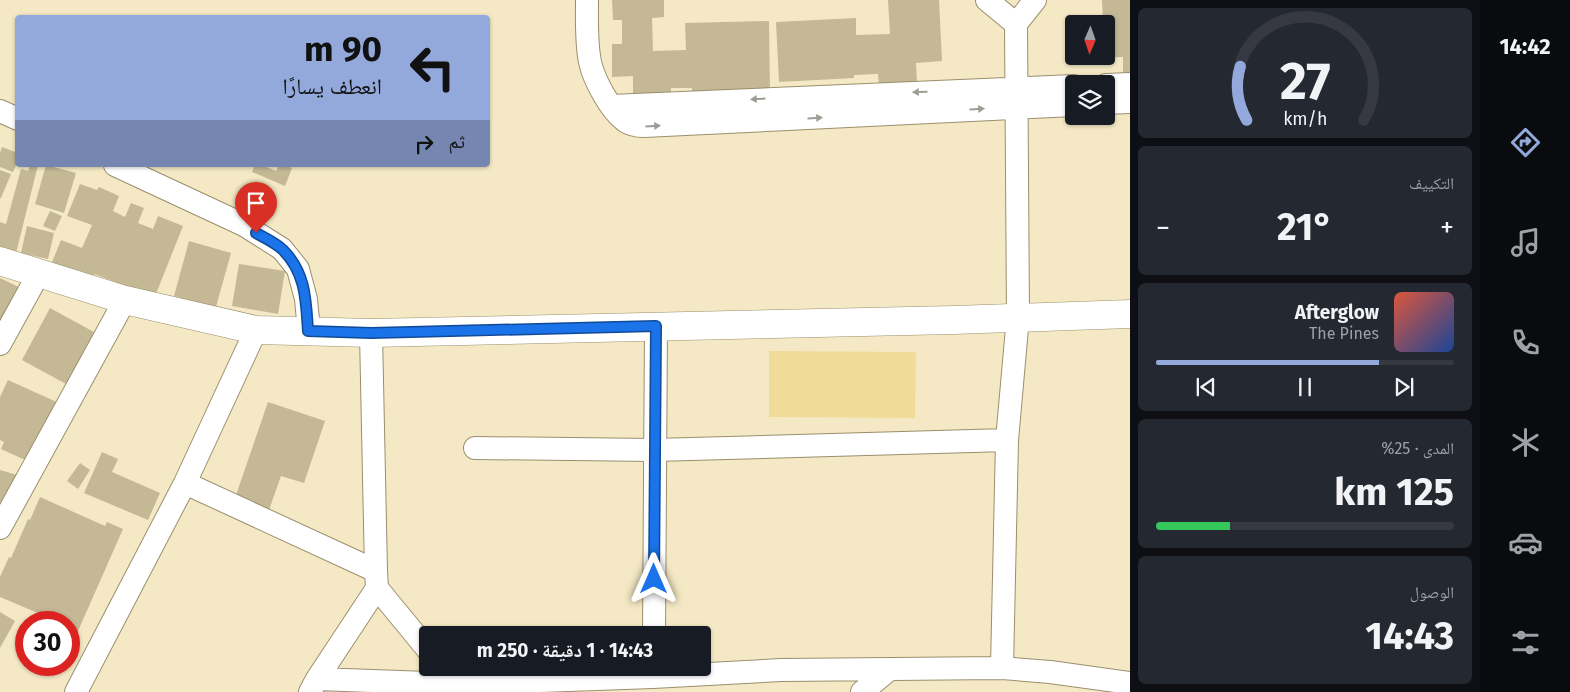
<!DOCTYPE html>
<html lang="ar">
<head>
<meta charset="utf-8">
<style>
  body { margin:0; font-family:"Fira Sans","Noto Naskh Arabic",sans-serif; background:#242831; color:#f1f3f6; direction:rtl; height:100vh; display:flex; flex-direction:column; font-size:19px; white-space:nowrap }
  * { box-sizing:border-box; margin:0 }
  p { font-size:16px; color:#9ea1a6 }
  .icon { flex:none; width:28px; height:28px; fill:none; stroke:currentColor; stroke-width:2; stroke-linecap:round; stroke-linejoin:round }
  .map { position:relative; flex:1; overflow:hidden; direction:ltr }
  .details { display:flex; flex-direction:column; gap:8px; padding:8px; background:#0d0f14; width:350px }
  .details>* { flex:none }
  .guide { position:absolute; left:15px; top:15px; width:475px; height:152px; border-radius:5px; box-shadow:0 1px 4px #0004; direction:rtl; background:#93a9dc; color:#111; overflow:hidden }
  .needle { width:32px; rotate:182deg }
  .fabs { position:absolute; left:1065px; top:15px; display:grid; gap:10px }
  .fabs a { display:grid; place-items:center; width:50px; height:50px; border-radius:5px; background:#171b24; box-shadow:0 1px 4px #0004; font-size:25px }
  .speed { position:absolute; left:15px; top:611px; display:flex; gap:10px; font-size:25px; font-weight:700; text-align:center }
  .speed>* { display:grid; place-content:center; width:65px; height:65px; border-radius:50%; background:#171b24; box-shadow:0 1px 4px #0004; line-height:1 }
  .speed .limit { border:8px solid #d22; background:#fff; color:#111 }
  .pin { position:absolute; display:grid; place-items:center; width:42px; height:42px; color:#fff; margin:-51px -21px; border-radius:50% 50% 50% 0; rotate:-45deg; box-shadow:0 0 5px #0007 }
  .pin .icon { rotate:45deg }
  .me { position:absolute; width:55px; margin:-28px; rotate:0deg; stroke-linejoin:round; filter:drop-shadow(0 0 4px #0008) }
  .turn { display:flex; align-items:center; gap:18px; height:105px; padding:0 25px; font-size:22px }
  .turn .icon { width:65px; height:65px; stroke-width:2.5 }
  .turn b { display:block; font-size:35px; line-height:42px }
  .then { display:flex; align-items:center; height:48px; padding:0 25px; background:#0003; gap:10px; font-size:19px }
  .big { font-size:38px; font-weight:700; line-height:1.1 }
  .details .tile { flex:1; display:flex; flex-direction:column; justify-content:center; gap:8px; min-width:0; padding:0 18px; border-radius:8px; background:#242831 }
  .details .dial { align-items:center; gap:0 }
  .dial svg { height:130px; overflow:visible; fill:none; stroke:#363941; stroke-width:7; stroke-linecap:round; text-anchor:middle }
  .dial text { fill:#f1f3f6; stroke:none }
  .song { display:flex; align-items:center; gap:15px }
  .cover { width:60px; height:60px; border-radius:8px; background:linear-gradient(135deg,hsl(10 70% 55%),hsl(220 70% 35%)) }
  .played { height:5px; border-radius:2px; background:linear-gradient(90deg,#93a9dc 75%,#363941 75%) }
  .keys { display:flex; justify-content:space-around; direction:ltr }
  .heat { display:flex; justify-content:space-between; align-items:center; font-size:28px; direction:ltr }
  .charge { height:8px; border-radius:4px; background:linear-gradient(90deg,#34c759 25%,#363941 0) }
  .trip { position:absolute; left:419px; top:626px; width:292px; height:50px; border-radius:5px; background:#171b24; box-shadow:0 1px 4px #0004; font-weight:700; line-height:50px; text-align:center; direction:rtl }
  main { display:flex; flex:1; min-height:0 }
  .tab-bar { display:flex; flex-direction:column; width:90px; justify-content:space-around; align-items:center; background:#090b0e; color:#9ea1a6 }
  .tab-bar .icon { width:35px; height:35px }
  .tab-bar .on { color:#93a9dc }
  .tab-bar b { font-size:22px; color:#f1f3f6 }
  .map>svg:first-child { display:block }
  .green { fill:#f0db98 }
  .building { fill:#c4b895 }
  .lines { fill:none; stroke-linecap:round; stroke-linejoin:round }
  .street-casing { stroke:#9a8f6d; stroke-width:24 }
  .primary-casing { stroke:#9a8f6d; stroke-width:29 }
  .street { stroke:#fff; stroke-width:22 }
  .primary { stroke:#fff; stroke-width:28 }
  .oneway { fill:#9f9c96 }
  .route-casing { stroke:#114b97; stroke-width:12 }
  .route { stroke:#1a73e8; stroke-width:9 }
</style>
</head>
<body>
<main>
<nav class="tab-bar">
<b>14:42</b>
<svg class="icon on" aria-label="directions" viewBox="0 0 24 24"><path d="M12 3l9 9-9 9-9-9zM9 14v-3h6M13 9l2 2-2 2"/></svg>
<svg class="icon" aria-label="music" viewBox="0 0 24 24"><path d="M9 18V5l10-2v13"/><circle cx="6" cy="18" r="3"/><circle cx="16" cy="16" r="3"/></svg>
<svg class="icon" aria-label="phone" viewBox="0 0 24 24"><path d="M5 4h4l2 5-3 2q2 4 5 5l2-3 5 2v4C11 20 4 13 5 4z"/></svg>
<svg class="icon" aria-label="climate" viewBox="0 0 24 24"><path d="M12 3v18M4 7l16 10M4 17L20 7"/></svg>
<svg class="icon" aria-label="car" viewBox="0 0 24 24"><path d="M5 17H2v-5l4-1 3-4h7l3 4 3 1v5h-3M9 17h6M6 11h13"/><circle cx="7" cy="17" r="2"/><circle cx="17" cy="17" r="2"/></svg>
<svg class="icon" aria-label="filters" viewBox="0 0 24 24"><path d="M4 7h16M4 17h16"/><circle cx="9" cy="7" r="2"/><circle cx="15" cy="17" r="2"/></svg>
</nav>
<section class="details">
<div class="tile dial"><svg viewBox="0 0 100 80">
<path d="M14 69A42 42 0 1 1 86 69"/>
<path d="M14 69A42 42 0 0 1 10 36" stroke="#93a9dc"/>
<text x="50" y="56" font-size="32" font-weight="700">27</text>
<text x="50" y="72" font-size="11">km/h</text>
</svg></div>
<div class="tile"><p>التكييف</p>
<div class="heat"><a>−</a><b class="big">21°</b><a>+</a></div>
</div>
<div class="tile">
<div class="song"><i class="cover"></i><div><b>Afterglow</b><p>The Pines</p></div></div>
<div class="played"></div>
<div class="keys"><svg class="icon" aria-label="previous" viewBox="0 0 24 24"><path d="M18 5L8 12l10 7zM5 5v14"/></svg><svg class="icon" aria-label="pause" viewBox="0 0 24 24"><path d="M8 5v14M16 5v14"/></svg><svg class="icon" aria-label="next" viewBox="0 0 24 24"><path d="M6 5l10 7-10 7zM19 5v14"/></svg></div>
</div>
<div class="tile"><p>المدى · 25%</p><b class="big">125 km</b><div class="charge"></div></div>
<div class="tile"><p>الوصول</p><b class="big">14:43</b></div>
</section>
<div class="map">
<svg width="1130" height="692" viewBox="0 0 1130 692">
  <rect width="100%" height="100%" fill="#f5e9c5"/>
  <path class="green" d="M769 351 916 352 915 418 769 417Z"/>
  <path class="building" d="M612 0H664V17L652 18 653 51 686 50 685 23 769 21 770 93 692 95V88H671V99L633 100V76L612 77V44H622V20H613Z
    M888 0H939L942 61 916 63 917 84 879 86 878 74 854 75V78L779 82 776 22 856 18V35L890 34Z
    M1102 0H1130V77H1123V57L1106 58V24H1103Z
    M2 147 18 153V161L13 172 0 167V153Z
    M30 165H38L14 261 0 258V222L6 224 21 169 28 171Z
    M46 165 76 173 64 213 35 204Z
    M255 165H262L276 171 279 165H285L292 168 285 186 252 172Z
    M0 170 11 174 1 198H0Z
    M80 184 97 190 99 187 119 196 113 211 125 217 131 203 144 208 138 223 153 229 158 216 183 226 152 304 118 283 94 274 91 283 50 267 61 240 82 248 92 225 67 216Z
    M50 211 62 216 55 231 43 226Z
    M27 226 54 233 48 259 21 253Z
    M189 241 231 253 216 307 174 296Z
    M239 264 285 271 278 314 232 306Z
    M0 278 31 293 0 324Z
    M50 308 94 332 66 384 22 360Z
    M8 380 61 404 34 464 1 449 4 442 0 440V397Z
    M268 402 325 421 304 483 281 476 269 510 235 498Z
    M102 452 118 459 112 472 160 493 148 520 84 493Z
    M80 463 90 470 78 489 67 481Z
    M0 470 21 476 0 505Z
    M40 497 105 526 107 522 123 529 78 631 69 627V622H59L0 597V577L9 557 11 558 28 519 30 520Z
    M0 612 15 621 0 648Z
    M617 633H634V635H617Z"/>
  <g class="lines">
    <defs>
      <path id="street" d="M587 0C587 20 586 42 590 62 594 80 610 110 625 121 631 125 637 126 644 126L1074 105
        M987 0 1016 24
        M1106 85 1130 84
        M1106 103 1130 102
        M611 106 1074 86
        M0 111 18 119
        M115 165 244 225 282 249 298 269 306 299 309 331
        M371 333 376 571 377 588 428 650
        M0 344 39 273
        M475 448 655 450 1007 440
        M185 483 376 571
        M0 528 125 300
        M654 635 656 326
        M1002 668 1007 440 1018 317 1016 24 1035 0
        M317 679 377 588
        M76 692 185 483 256 330
        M310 692 317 679 455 684 653 677 781 670 1002 668 1050 672 1130 683
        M862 692 890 669"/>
      <path id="primary" d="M0 261 125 300 256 330 371 333 954 320 1130 314"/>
    </defs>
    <use href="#street" class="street-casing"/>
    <use href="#primary" class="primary-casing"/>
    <use href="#street" class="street"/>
    <use href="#primary" class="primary"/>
  </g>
  <defs><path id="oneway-solid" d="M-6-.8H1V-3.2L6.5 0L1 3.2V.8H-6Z" transform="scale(1.25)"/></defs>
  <g class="oneway">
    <use href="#oneway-solid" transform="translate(920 92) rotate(178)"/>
    <use href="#oneway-solid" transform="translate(758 99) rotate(177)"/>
    <use href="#oneway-solid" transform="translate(977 109) rotate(-3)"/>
    <use href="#oneway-solid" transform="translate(815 118) rotate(-3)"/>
    <use href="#oneway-solid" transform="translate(653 126) rotate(-3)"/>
  </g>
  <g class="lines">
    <defs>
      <path id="route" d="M256 233C265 238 276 243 283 250 306 273 306 301 308 331L371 333 656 326 654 579"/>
    </defs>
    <use href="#route" class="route-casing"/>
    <use href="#route" class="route"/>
  </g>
</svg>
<div class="fabs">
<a><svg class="needle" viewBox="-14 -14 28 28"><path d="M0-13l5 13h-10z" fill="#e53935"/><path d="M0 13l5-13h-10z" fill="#9ea1a6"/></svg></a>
<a><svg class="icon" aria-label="layers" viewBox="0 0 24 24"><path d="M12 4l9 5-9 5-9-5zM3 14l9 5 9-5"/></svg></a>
</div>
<div class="speed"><div class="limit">30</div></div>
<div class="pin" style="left:256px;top:233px;background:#d93025"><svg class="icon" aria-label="arrive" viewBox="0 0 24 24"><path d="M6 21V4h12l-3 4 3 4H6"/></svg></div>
<svg class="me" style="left:654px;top:579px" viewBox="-20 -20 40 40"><path d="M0-17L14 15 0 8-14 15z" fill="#1a73e8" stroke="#fff" stroke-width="4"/></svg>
<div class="trip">14:43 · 1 دقيقة · 250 m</div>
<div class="guide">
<div class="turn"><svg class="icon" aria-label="left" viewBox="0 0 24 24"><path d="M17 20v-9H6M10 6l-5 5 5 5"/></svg><div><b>90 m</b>انعطف يسارًا</div></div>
<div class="then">ثم<svg class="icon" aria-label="right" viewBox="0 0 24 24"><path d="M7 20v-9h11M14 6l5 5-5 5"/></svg></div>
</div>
</div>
</main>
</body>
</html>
